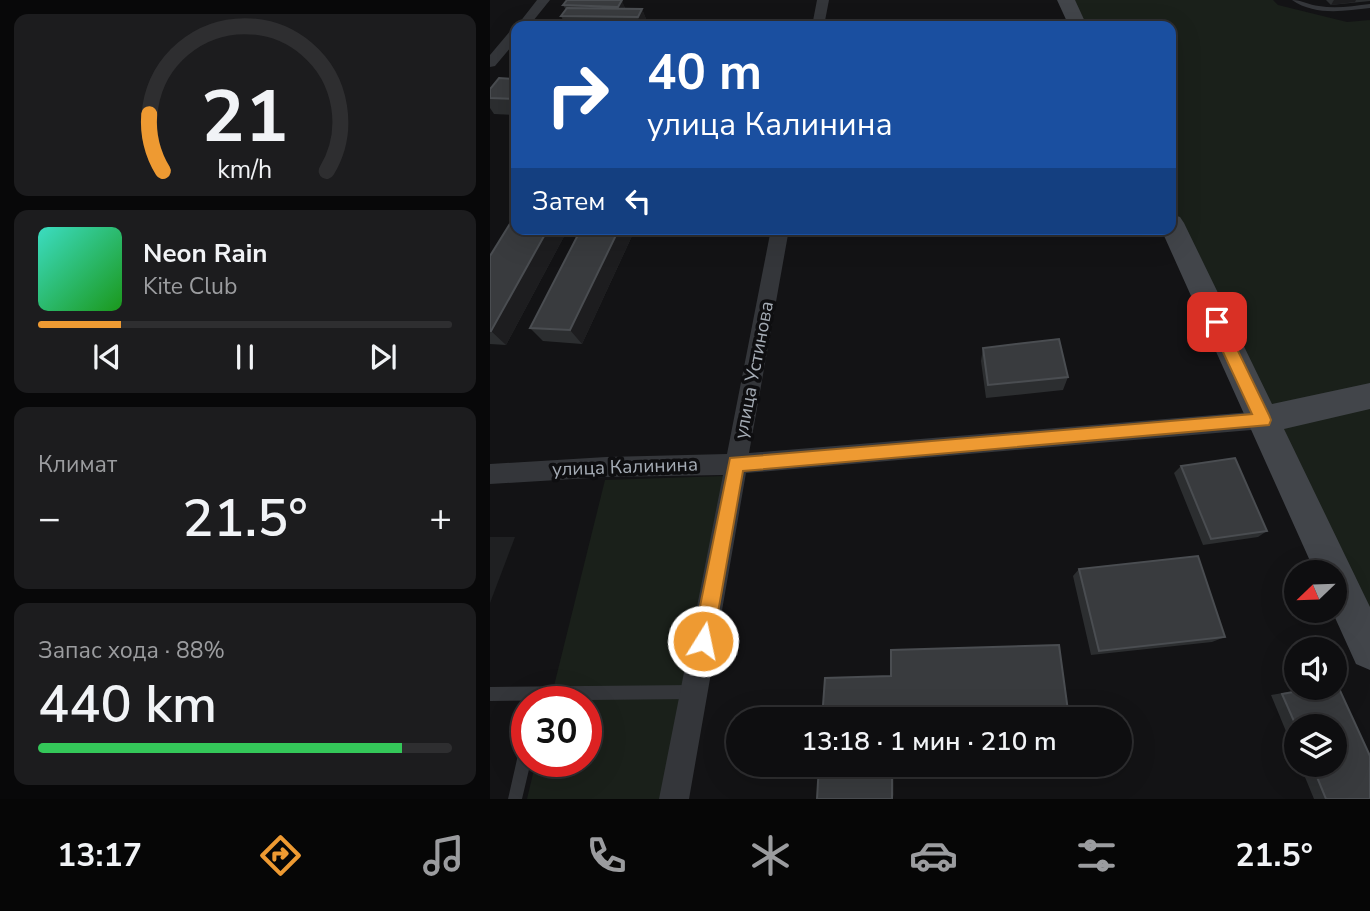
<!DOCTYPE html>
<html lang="ru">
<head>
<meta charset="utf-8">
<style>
  body { margin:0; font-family:"Nunito Sans",sans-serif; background:#1c1c1e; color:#f1f3f6; height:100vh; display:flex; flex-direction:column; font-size:26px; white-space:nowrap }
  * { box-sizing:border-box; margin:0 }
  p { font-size:23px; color:#9b9c9f }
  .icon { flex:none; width:38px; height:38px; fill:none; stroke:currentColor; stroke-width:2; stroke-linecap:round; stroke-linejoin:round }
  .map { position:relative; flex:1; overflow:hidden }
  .side { display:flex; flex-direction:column; gap:14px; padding:14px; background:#080809; width:490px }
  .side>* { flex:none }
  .top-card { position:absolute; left:21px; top:21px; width:665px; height:214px; border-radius:14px; box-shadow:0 7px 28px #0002,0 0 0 2px #2e2e30; background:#1a4fa0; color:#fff; overflow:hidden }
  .needle { width:46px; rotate:247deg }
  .buttons { position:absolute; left:794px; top:560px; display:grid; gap:14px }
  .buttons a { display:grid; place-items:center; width:63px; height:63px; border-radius:50%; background:#0e0e10; box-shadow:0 7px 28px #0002,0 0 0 2px #2e2e30; font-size:35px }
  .speed { position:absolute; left:21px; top:686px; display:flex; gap:14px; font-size:35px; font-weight:700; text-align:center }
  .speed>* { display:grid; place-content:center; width:91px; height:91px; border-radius:50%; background:#0e0e10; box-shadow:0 7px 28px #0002,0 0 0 2px #2e2e30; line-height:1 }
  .speed .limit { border:10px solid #d22; background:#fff; color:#111 }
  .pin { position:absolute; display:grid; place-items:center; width:60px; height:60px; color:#fff; margin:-30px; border-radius:14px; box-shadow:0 4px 10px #0006 }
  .me { position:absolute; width:77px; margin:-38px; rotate:10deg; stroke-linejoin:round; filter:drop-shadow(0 0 5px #0008) }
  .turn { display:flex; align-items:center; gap:24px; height:147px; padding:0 21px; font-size:32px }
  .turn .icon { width:91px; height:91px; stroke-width:2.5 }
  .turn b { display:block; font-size:49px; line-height:60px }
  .then { display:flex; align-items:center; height:66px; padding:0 21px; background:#0003; gap:14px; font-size:26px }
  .big { font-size:52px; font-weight:600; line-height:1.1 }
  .side .widget { flex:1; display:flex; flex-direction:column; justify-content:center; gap:10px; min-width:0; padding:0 24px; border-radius:14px; background:#1c1c1e }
  .side .dial { align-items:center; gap:0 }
  .dial svg { height:182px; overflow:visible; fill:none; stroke:#2e2e30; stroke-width:7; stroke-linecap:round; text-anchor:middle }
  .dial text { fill:#f1f3f6; stroke:none }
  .song { display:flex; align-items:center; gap:21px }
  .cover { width:84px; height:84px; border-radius:10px; background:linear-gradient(135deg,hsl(170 70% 55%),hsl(120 70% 35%)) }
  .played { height:7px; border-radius:4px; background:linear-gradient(90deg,#ee9a32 20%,#2e2e30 20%) }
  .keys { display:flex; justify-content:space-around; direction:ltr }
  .heat { display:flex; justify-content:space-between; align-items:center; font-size:38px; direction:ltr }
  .charge { height:10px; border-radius:5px; background:linear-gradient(90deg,#34c759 88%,#2e2e30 0) }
  .trip { position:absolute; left:236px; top:707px; width:406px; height:70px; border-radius:35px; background:#0e0e10; box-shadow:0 7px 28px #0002,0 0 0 2px #2e2e30; font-weight:600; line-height:70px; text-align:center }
  .menu { display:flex; height:112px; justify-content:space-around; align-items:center; background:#060606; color:#9b9c9f }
  .menu .icon { width:49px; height:49px }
  .menu .on { color:#ee9a32 }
  .menu b { font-size:32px; color:#f1f3f6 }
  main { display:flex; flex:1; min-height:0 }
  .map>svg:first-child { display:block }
  .built { fill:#1f2022 }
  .green { fill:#1a201a }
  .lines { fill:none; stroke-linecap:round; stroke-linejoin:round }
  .lane { fill:#34363a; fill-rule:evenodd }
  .street { fill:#34363a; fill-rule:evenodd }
  .secondary { fill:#42454a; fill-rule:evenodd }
  .wall { fill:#2c2e30 }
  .shaded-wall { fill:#1d1d1f }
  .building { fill:#393b3e; stroke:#4a4d51; stroke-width:2 }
  .route { fill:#ee9a32; stroke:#9b6420; stroke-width:2 }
  .labels { text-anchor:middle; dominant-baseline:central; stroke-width:7; stroke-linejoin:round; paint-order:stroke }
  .street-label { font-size:19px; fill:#a5acb5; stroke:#0e0e10 }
</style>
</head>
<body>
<main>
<section class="side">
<div class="widget dial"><svg viewBox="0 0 100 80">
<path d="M14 69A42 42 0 1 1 86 69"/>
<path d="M14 69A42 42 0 0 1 8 44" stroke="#ee9a32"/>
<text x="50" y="56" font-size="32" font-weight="700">21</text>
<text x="50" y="72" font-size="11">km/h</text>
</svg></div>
<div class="widget">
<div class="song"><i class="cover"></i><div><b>Neon Rain</b><p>Kite Club</p></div></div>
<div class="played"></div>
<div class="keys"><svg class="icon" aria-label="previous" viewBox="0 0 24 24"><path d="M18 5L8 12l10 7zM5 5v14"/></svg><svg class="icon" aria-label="pause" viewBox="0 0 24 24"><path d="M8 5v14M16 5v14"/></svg><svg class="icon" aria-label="next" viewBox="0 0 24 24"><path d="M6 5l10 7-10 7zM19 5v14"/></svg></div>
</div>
<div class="widget"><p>Климат</p>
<div class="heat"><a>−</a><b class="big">21.5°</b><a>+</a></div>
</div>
<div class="widget"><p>Запас хода · 88%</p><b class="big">440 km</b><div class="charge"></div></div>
</section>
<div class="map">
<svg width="880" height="799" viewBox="0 0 880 799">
  <rect width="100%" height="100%" fill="#131315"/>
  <path class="built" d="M0 537H25L0 603Z"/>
  <path class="green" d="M576 0H783L788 5 857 22 880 20V650L681 223V26H588Z
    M234 476 171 799H37L46 761H96V702H60L115 480Z"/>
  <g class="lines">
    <path class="lane" d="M802 0C812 0 819 5 829 6 846 9 863 6 880 4V8C854 11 825 16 802 0Z
      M204 685 209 687 211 692 209 697 204 699 0 701V687Z
      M37 739V761H41L32 799H18L30 746 32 741Z"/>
    <path class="street" d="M47 0H60L39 26 26 27Z
      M327 0H339L334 26H322Z
      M26 29V41L5 66 0 67V55L21 30Z
      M281 229H299L259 453 773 411 781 413 784 420 781 427 773 429 256 473 199 799H169L233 475 116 477 0 484V464L116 457 237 454Z"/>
    <path class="secondary" d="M567 0H585L597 26H579Z
      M681 214 690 217 694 223 782 404 880 383V409L794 429 880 607V670L866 664 842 611H845V572H825L671 229H681Z"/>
  </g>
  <path class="wall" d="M131 0 135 8 152 9 156 19 153 26H76L71 16 76 10 73 5Z
    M836 0H880V1L841 5Z
    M26 79V115L4 114 0 108V89Z
    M26 229H78L16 345 0 344V256Z
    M91 229H137L142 236 92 344 53 341 40 328Z
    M493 348 578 377 573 390 496 398 491 361Z
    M691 466 777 531 768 537 713 545 684 473Z
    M589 569 735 637 722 642 601 655 583 576Z
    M823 688 880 799H824L810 765H845L807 726V758L781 695Z"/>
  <path class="shaded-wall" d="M132 0 136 11 132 18 128 7Z
    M844 0H866L865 2 841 5Z
    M152 9 156 19 153 26H151L148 17Z
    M58 229H78L16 345 1 331Z
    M129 229H137L142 236 92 344 80 330Z
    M402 765H404V795L402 799Z"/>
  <path class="building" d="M77 0H132L128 7 73 5Z
    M77 8 152 9 148 17 71 16Z
    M9 78 26 79V99L0 98V89Z
    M26 214V229H58L1 331H0V256Z
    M91 229H129L80 330 40 328Z
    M569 339 578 377 498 385 493 348Z
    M745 458 777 531 721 539 691 466Z
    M708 556 735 637 609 651 589 569Z
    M569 645 579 718 332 719 335 678 401 676V650Z
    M845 684H847L880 756V799H836L822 765H845V726H807V728L792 694 825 688H845Z
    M329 765H402V799H327Z"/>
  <path class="route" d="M727 316 734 322 779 415 781 420 779 425 253 471 223 641 220 648 213 651 206 648 203 641 240 458 762 414 719 322Z"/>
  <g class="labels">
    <g class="street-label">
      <text transform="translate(264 370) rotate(-79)">улица Устинова</text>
      <text transform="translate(135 467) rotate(-2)">улица Калинина</text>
    </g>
  </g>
</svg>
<div class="buttons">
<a><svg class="needle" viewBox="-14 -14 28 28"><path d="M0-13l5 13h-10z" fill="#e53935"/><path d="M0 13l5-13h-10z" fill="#9b9c9f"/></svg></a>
<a><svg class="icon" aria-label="sound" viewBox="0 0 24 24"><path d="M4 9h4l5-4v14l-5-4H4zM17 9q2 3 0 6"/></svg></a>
<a><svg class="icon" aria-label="layers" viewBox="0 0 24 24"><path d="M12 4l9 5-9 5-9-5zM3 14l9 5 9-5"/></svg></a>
</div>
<div class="speed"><div class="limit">30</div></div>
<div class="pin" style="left:727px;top:322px;background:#d93025"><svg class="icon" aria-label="arrive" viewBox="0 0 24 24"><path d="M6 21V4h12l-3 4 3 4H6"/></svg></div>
<svg class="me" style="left:213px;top:641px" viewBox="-20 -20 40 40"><circle r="17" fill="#ee9a32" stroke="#fff" stroke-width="3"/><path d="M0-11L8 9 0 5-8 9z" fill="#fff"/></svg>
<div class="trip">13:18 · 1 мин · 210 m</div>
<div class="top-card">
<div class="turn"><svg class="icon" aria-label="right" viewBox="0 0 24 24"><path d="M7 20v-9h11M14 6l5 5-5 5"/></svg><div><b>40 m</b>улица Калинина</div></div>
<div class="then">Затем<svg class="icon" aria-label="left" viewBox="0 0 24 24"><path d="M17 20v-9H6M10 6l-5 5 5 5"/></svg></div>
</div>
</div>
</main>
<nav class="menu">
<b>13:17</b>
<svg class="icon on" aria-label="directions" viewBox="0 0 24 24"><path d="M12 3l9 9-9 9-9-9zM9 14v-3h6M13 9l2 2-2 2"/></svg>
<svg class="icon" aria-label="music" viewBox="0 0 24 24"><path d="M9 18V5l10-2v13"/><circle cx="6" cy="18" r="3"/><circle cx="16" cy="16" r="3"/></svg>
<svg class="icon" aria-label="phone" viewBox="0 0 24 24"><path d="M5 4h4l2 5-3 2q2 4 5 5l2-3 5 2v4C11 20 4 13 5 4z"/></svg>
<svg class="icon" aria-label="climate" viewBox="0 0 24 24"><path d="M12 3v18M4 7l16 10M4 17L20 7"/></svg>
<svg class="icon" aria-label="car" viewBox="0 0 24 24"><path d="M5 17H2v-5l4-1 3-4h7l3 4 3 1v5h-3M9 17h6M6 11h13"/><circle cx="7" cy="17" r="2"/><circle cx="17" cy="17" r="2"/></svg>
<svg class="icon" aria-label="filters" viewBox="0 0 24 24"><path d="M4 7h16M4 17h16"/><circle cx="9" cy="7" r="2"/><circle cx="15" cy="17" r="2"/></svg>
<b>21.5°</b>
</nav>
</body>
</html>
